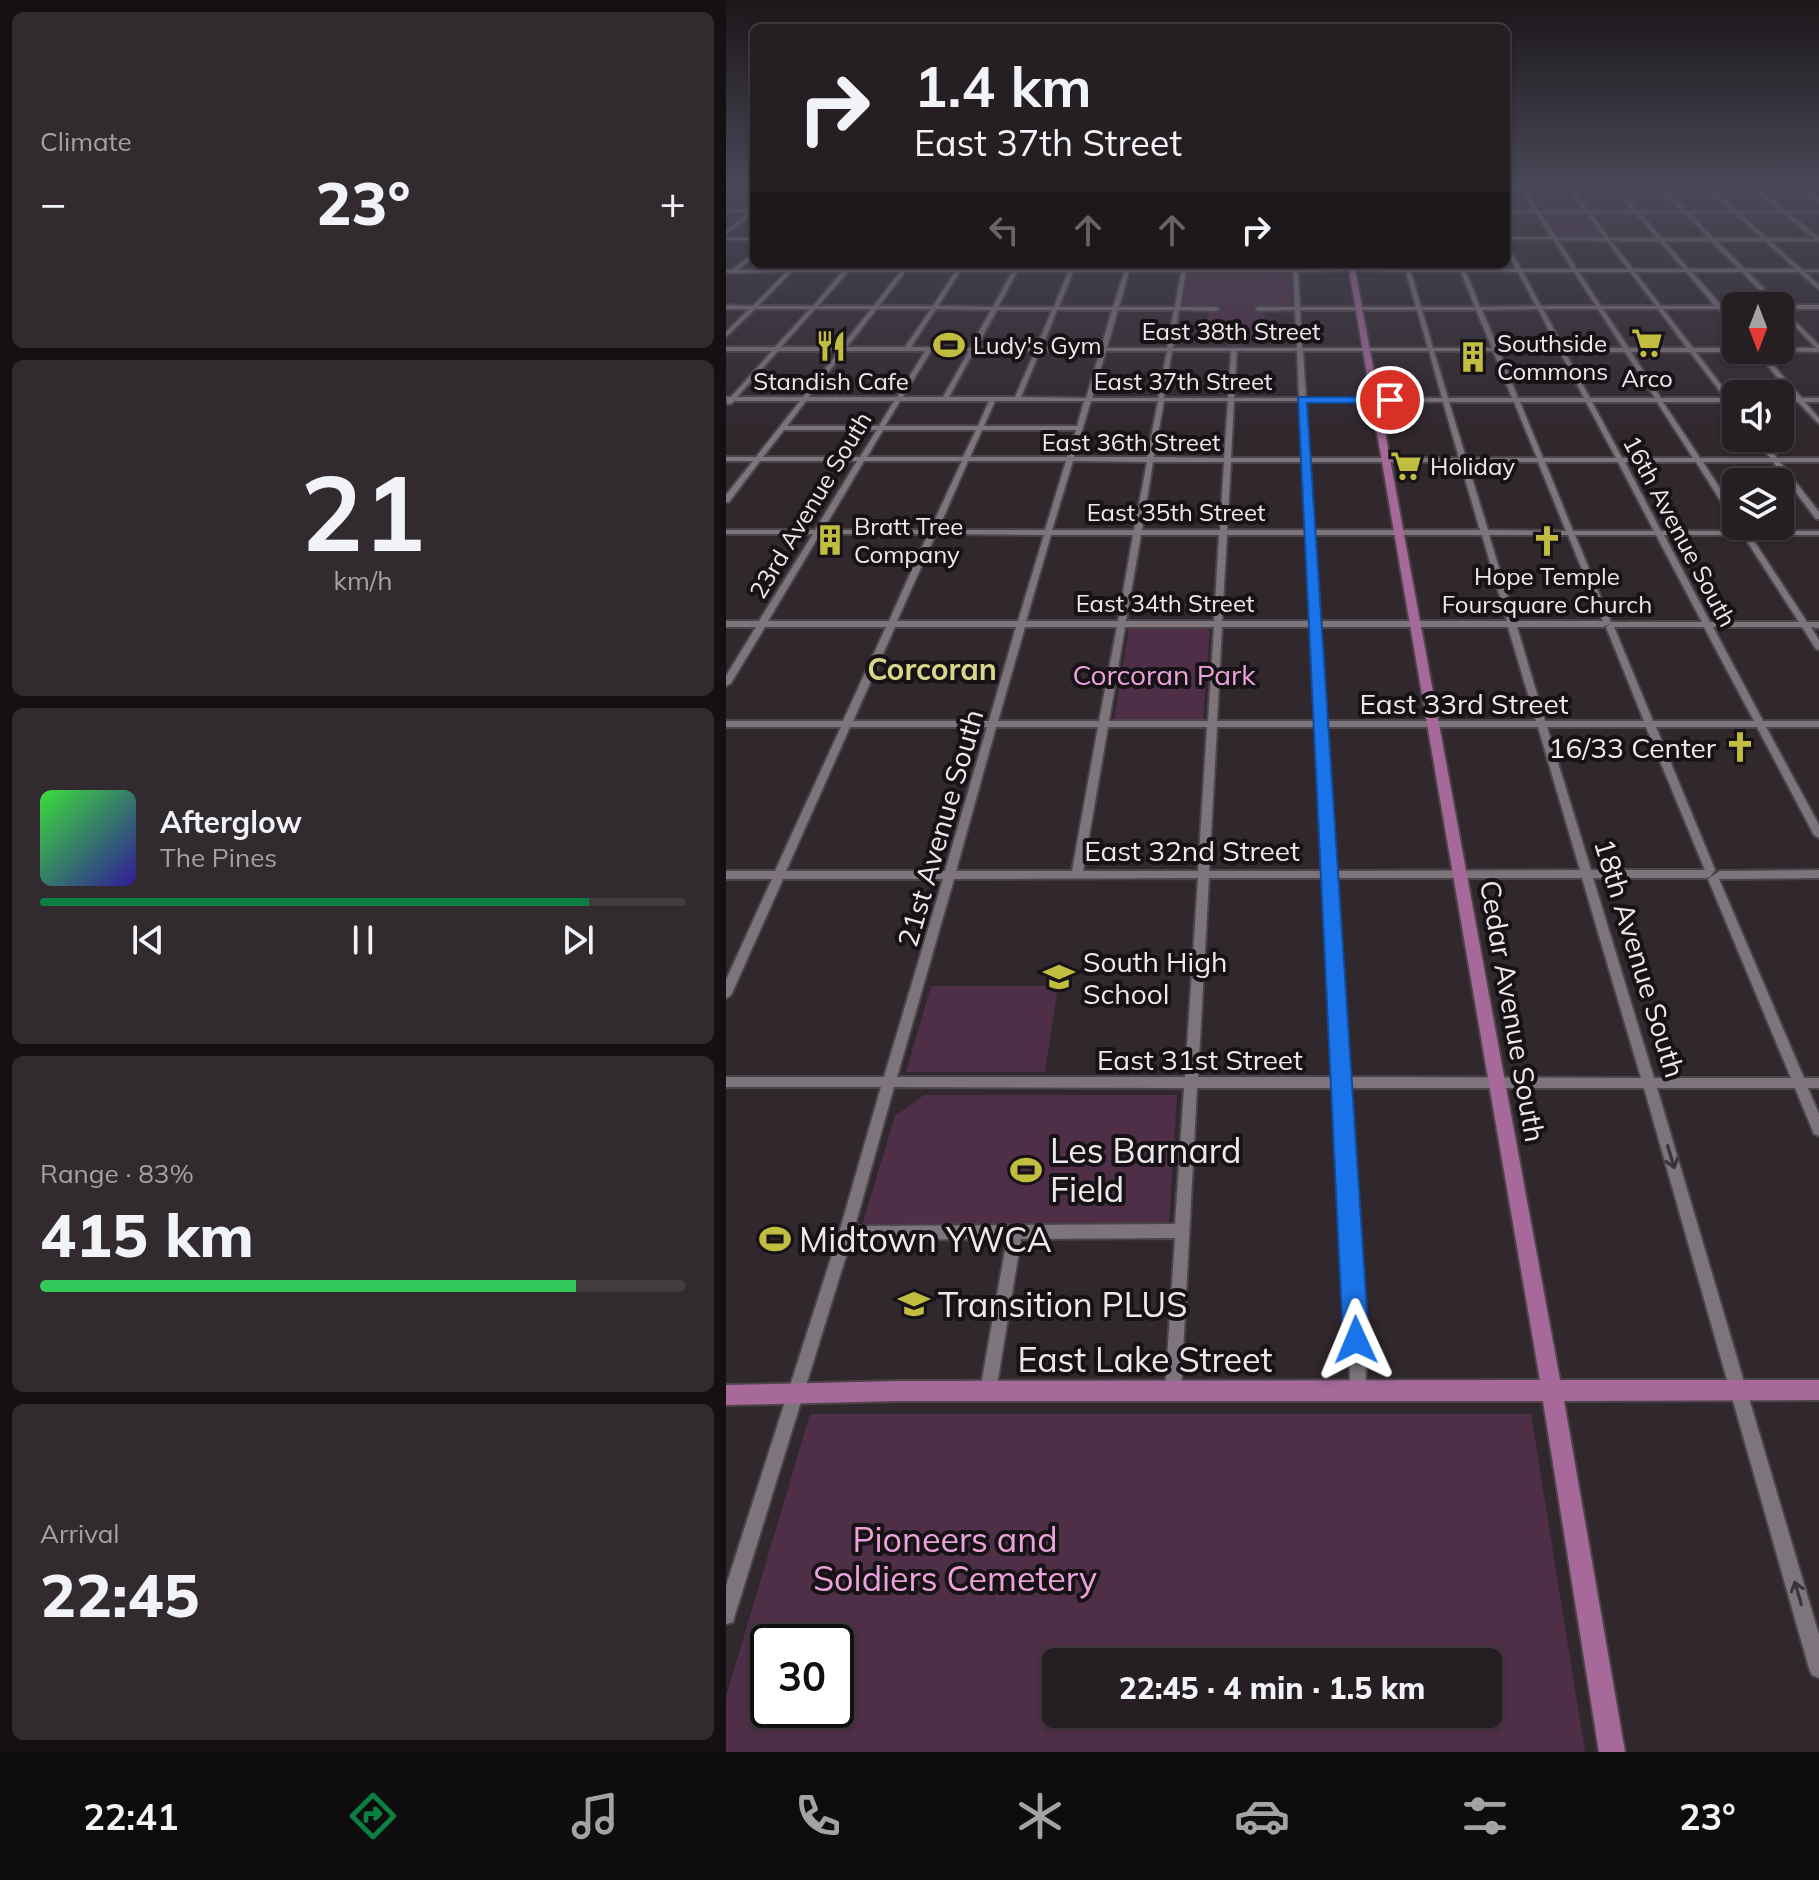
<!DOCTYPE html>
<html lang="en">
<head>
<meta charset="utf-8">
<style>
  body { margin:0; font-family:Mulish,sans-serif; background:#312b2f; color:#f1f3f6; height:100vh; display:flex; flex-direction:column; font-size:30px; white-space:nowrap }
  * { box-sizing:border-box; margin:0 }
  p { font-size:26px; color:#a3a2a5 }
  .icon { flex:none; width:44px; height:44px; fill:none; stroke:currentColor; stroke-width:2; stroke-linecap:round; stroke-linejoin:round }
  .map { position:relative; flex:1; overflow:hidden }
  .side { display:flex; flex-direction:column; gap:12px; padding:12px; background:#141013; width:726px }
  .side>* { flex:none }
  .top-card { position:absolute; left:24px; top:24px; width:760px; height:244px; border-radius:12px; box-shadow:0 2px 6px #0004,0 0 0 2px #423c40; background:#251e22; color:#f1f3f6; overflow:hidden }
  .needle { width:52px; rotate:180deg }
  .tools { position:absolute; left:996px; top:292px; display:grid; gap:16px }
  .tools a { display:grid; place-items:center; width:72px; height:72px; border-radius:12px; background:#251e22; box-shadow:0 2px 6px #0004,0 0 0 2px #423c40; font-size:40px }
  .speed { position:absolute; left:24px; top:1624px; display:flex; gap:16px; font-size:40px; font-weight:700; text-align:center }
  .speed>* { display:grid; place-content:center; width:104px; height:104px; border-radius:50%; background:#251e22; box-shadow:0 2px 6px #0004,0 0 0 2px #423c40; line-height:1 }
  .speed .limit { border:4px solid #111; border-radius:12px; background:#fff; color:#111 }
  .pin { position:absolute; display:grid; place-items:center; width:68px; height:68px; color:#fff; margin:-34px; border:4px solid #fff; border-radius:50%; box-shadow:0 2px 8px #0007 }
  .me { position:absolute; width:88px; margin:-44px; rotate:359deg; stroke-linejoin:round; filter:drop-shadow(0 0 6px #0008) }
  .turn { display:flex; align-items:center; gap:28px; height:168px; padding:0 32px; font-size:36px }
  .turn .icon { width:104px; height:104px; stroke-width:2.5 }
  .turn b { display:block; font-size:56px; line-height:68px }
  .lanes { display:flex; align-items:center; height:76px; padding:0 32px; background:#0003; justify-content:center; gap:40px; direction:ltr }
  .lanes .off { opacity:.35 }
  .big { font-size:60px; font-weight:800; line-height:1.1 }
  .side .widget { flex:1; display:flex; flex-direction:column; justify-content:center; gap:12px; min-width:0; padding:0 28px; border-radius:12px; background:#312b2f }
  .side .dial { align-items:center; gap:0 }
  .dial b { font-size:104px; line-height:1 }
  .song { display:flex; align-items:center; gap:24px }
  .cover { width:96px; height:96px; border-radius:12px; background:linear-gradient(135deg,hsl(120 70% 55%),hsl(250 70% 35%)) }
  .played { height:8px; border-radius:4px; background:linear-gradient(90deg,#0b8043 85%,#423c40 85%) }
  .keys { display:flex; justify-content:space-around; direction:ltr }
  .heat { display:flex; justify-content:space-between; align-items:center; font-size:44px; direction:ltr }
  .charge { height:12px; border-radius:6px; background:linear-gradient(90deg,#34c759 83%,#423c40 0) }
  .trip { position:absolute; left:316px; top:1648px; width:460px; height:80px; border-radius:12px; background:#251e22; box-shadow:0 2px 6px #0004,0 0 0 2px #423c40; font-weight:800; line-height:80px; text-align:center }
  .dock { display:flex; height:128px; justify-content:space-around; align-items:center; background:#0f0c0e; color:#a3a2a5 }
  .dock .icon { width:56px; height:56px }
  .dock .selected { color:#0b8043 }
  .dock b { font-size:36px; color:#f1f3f6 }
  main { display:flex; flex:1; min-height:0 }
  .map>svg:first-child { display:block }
  .green { fill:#4f2e48; fill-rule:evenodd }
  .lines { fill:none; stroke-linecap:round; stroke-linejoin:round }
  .minor-casing { stroke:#4b4449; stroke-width:4 }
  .major-casing { stroke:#4b4449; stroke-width:4 }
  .minor { fill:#7e747c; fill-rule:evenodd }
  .major { fill:#a6699a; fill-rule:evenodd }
  .oneway { stroke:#3a3439 }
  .route { fill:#1a73e8; stroke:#114b97; stroke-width:2 }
  .labels { text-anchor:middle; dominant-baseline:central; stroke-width:8; stroke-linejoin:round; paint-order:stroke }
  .far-street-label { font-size:24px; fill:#eee8ec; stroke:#161215 }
  .far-poi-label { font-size:24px; fill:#eee8ec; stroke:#161215; text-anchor:start }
  .park-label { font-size:28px; fill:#eba2da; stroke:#161215 }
  .street-label { font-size:28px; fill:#eee8ec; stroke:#161215 }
  .poi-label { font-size:28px; fill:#eee8ec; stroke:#161215; text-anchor:end }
  .neighbourhood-label { font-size:30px; font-weight:bold; fill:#d8d789; stroke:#161215 }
  .near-poi-label { font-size:34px; fill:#eee8ec; stroke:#161215; text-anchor:start }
  .near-street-label { font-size:34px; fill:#eee8ec; stroke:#161215 }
  .near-park-label { font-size:34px; fill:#eba2da; stroke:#161215 }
</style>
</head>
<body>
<main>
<section class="side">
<div class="widget"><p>Climate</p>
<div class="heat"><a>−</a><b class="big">23°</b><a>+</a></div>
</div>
<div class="widget dial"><b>21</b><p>km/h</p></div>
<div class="widget">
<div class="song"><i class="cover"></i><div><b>Afterglow</b><p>The Pines</p></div></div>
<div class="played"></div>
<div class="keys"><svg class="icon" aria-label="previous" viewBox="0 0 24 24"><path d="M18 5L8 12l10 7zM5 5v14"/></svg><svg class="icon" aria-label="pause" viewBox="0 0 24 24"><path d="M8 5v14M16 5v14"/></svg><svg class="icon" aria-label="next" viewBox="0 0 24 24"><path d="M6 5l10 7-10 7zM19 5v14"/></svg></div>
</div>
<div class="widget"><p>Range · 83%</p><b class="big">415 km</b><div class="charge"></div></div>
<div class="widget"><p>Arrival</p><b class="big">22:45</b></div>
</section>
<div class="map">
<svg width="1093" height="1752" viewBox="0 0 1093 1752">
  <rect width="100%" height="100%" fill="#31282e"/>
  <path class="green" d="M817 213H860L879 239H834Z
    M462 273H565L566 306 525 308 529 311 539 310V339H517L516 348H501L502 339H479L483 309 491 311 498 308 456 305Z
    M403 628H484L477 719H388Z
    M205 986H332L319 1072H180Z
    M198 1095H451L443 1223 136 1225 169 1116Z
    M84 1414H805L859 1752H0V1697ZM42 1642H110V1710H42ZM330 1662H762V1714H330Z"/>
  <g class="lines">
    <defs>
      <path id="minor" d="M0 186H28V188H0Z
        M780 186 1093 187V189H1080L1093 199V202L1074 189H1033L1060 211H1093V213H1063L1093 238V241H1044L1076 270H1093V272H1079L1093 285V290L1073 272H1022L1054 305H1093V309H1057L1093 345V352L1052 351 1054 348H1090L1054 311V306H1049L1016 272H966L995 305 1012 306H1010V309H998L1010 323V328L992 309H937L967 348H1010V350H1013L1010 352H970L1005 398H1010V402H1008L1010 405V411L1001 402H937L974 458H1044L1029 438H1035L1051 458H1093V462H1054L1093 512V519H1090L1047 462H977L1010 513V521L1006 519 970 462H899L935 531H1014L1017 528 1021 531H1093V535H1024L1081 622H1093V628L1085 627 1093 640V650L1090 649 1076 627H987L1037 721H1093V727H1040L1093 825V838L1088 835 1031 727H930L989 870 984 877 980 878H867L928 1078H1065L982 879 994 871 1093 870V878L993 879 1078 1078H1093V1088H1082L1093 1114V1136L1088 1134 1069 1088H931L1093 1635V1678L1086 1675 1083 1668 918 1088H622L639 1318 640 1390 638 1396 632 1398 626 1396 624 1390 623 1318 608 1088H471L455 1390 453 1396 447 1398 441 1396 439 1390 449 1238 295 1239 270 1391 268 1397 262 1399 256 1397 254 1391 281 1239 125 1240 9 1615 7 1622 0 1624V1586L113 1233 155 1087H0V1077H158L217 879H57L6 993 4 996 0 998V980L46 879H0V871H49L115 727H0V721H117L160 627H39L5 683 0 686V676L30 627H0V621H33L87 534H0V530H89L131 461H34L3 502H0V495L27 461H0V457H30L74 401H8L5 404H1L0 397H5L46 351H0V347H49L84 309H29L0 337V332L23 309H0V305L27 306 60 272 6 273 0 272V270H6L28 253V256L12 270H119L122 268 124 270H176L180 267 182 268 181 270H231L236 265 238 266 236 270H288L291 267 293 268V270H344L347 266 349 267 348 270H399L401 264H405L404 270H456L457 264H461L460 270H567V264H571L572 270 679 269 678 264H682L684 269H734L733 266 735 265 739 269H790L780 249V244L795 269H846L827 239H780V237H825L810 213H780V211H809L794 188H780ZM798 188H842L858 211H813ZM846 188 888 189 907 211H863ZM892 189H934L956 211H912ZM939 189H982L1006 211H961ZM987 189H1028L1054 211H1011ZM815 213H860L879 238H831ZM865 213H909L931 238H883ZM914 213H958L983 238H936ZM963 213H1008L1036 238H988ZM1013 213H1057L1089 239 1041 238ZM832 240 881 241 902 269H851ZM885 241H933L958 269H907ZM938 241H985L1013 269H963ZM991 241H1039L1070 269H1019ZM626 271 680 272 690 307H574L572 272ZM65 272H116L87 306H32ZM122 272H174L148 306H92ZM179 272H229L207 306H153ZM234 272H286L267 307 212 306ZM291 272H342L328 307H272ZM347 272H398L387 307H333ZM403 272H455L449 307H393ZM460 272H567L569 307H532L529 309 532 311 569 310 571 348H447L453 310 490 311 493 309 490 307H454ZM685 272H735L749 307H695ZM740 272H792L810 306 754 307ZM797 272H848L870 306H815ZM853 272H904L930 306H875ZM909 272H960L989 306H935ZM89 309H145L115 347H55ZM151 309H205L179 347H121ZM210 309 265 310 244 348 185 347ZM812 309 832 348H772L756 310ZM817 309H872L897 348H838ZM877 309H932L961 348H903ZM271 310H326L310 348H250ZM331 310H386L375 348H316ZM392 310H448L441 348H381ZM574 310H691L702 348H576ZM696 310H750L766 348H707ZM52 351H113L77 397H11ZM119 351H199L171 397H83ZM205 351H243L217 397H177ZM248 351H309L289 397H223ZM314 351H374L360 398 295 397ZM380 351H441L432 398H366ZM446 351H505L502 398H438ZM511 351H571L573 398H508ZM577 351H703L716 398H580ZM708 351H767L786 398H722ZM773 351 834 352 858 398H792ZM839 352H899L929 398H864ZM905 352H964L999 398H935ZM80 401H168L153 426H61ZM174 401H263L252 426H159ZM269 401H358L351 426H258ZM365 401H432L421 457H348ZM438 401H502L498 458 428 457ZM508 401H574L576 458H505ZM580 401 717 402 733 458H583ZM723 402H788L811 458H740ZM794 402H860L890 458H817ZM866 402H931L967 458H896ZM58 430H151L134 457H37ZM157 430H250L237 457H141ZM256 430H350L341 457H244ZM138 461H236L204 530H97ZM242 461H340L319 530H212ZM347 461 421 462 408 530H326ZM427 462H498L494 530H416ZM505 462H577L580 530H501ZM583 462H734L754 530H588ZM741 462H812L840 531 762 530ZM819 462H892L928 531H847ZM94 534H202L163 621H42ZM210 534 318 535 292 621H171ZM325 535H407L392 621H300ZM415 535H493L488 621H400ZM501 535H580L585 621H496ZM588 535H756L781 621H593ZM763 535H842L877 621H789ZM849 535H930L976 622H885ZM938 535H1017L1073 622H984ZM884 624 880 627 918 721H819L791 627H877ZM169 627H290L263 721H127ZM299 627H391L373 721H272ZM399 627H488L482 721H383ZM496 627H585L590 721H491ZM593 627H782L810 721H599ZM888 627H978L1028 721H927ZM124 727H261L219 871H60ZM270 727H372L346 871H230ZM382 727H481L472 871H357ZM491 727H590L597 871H483ZM599 727H812L854 870 608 871ZM821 727H920L979 870H865ZM472 878 459 1077H171L228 879ZM483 878H598L608 1077H472ZM609 878H856L915 1078 621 1077ZM168 1087 458 1088 449 1224 129 1226Z
        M28 209V212L0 234V231L23 212H0V210Z
        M0 238H28V240H0Z
        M1028 350H1034L1076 398H1093V402H1079L1093 418V424L1072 402H1054V398H1069Z"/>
      <path id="major" d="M622 264H628L834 1380H1093V1400L838 1401 899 1752H873L817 1401H174L0 1405V1385L174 1381 814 1380Z"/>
    </defs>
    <use href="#minor" class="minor-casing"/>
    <use href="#major" class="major-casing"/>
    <use href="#minor" class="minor"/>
    <use href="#major" class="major"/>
  </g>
  <defs><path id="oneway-shaft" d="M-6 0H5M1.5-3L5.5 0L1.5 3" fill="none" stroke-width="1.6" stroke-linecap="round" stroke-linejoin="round" transform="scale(2)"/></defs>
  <g class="oneway">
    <use href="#oneway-shaft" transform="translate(945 1157) rotate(73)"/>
    <use href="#oneway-shaft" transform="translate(1072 1593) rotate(-106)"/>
  </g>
  <linearGradient id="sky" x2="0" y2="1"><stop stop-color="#1b1619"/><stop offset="0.43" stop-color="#484857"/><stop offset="1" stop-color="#484857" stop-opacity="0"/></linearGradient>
  <rect width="1093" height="431" fill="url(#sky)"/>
  <path class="route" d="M572 397H664L669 400 664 403H581L643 1340 639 1349 630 1353 621 1349 617 1340Z"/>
  <defs>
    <symbol id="supermarket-bare" viewBox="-9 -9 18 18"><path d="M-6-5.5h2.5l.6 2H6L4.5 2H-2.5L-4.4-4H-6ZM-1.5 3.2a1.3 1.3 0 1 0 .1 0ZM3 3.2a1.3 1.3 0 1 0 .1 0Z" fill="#c1bd40" stroke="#161215" stroke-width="2.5" paint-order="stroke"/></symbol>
    <symbol id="stadium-bare" viewBox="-9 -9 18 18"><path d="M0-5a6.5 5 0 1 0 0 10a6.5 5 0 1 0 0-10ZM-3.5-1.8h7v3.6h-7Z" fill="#c1bd40" stroke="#161215" stroke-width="2.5" paint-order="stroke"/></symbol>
    <symbol id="restaurant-bare" viewBox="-9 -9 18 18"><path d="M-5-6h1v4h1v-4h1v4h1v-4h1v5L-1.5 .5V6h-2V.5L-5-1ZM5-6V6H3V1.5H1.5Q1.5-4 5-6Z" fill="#c1bd40" stroke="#161215" stroke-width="2.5" paint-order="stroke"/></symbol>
    <symbol id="building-bare" viewBox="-9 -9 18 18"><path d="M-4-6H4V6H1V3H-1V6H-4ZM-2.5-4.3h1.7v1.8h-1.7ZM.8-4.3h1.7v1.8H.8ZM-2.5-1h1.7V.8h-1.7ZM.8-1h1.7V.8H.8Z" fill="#c1bd40" stroke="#161215" stroke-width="2.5" paint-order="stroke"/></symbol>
    <symbol id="church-bare" viewBox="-9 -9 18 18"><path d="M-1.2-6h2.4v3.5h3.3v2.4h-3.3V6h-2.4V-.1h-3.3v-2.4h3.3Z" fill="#c1bd40" stroke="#161215" stroke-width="2.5" paint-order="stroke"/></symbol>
    <symbol id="school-bare" viewBox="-9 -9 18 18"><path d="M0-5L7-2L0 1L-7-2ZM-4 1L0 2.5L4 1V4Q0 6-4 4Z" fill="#c1bd40" stroke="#161215" stroke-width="2.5" paint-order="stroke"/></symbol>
  </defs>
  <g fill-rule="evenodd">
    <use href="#supermarket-bare" x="899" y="321" width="44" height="44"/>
    <use href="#stadium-bare" x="201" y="323" width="44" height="44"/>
    <use href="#restaurant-bare" x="83" y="324" width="44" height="44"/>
    <use href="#building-bare" x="725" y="335" width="44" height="44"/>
    <use href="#supermarket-bare" x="658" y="444" width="44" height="44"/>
    <use href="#building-bare" x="82" y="518" width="44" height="44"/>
    <use href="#church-bare" x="799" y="519" width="44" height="44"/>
    <use href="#church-bare" x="992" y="725" width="44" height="44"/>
    <use href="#school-bare" x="311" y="955" width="44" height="44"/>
    <use href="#stadium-bare" x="278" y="1148" width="44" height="44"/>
    <use href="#stadium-bare" x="27" y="1217" width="44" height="44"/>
    <use href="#school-bare" x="166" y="1282" width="44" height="44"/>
  </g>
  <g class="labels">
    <g class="far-street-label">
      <text x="505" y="331">East 38th Street</text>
      <text x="457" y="381">East 37th Street</text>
      <text x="405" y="442">East 36th Street</text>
      <text transform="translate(84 505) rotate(-59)">23rd Avenue South</text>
      <text x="450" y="512">East 35th Street</text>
      <text transform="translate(954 531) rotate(62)">16th Avenue South</text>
      <text x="439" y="603">East 34th Street</text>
    </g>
    <g class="far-poi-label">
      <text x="771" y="343">Southside<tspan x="771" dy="28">Commons</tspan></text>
      <text x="247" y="345">Ludy's Gym</text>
      <text x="921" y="378" text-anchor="middle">Arco</text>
      <text x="105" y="381" text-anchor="middle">Standish Cafe</text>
      <text x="704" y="466">Holiday</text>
      <text x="128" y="526">Bratt Tree<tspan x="128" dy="28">Company</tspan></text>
      <text x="821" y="576" text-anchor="middle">Hope Temple<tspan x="821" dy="28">Foursquare Church</tspan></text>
    </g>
    <g class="park-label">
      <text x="438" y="674">Corcoran Park</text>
    </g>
    <g class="street-label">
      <text x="738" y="703">East 33rd Street</text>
      <text transform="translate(214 828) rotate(-74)">21st Avenue South</text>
      <text x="466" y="850">East 32nd Street</text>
      <text transform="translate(914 958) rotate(73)">18th Avenue South</text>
      <text transform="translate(787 1011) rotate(80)">Cedar Avenue South</text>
      <text x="474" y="1059">East 31st Street</text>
    </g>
    <g class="poi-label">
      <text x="990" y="747">16/33 Center</text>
      <text x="357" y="961" text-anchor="start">South High<tspan x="357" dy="32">School</tspan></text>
    </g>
    <g class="neighbourhood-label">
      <text x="206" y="669">Corcoran</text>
    </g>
    <g class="near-poi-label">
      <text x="324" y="1150">Les Barnard<tspan x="324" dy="39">Field</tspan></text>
      <text x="73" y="1239">Midtown YWCA</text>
      <text x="212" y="1304">Transition PLUS</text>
    </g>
    <g class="near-street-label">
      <text x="419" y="1359">East Lake Street</text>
    </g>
    <g class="near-park-label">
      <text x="229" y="1539">Pioneers and<tspan x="229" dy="39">Soldiers Cemetery</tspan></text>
    </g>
  </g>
</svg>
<div class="tools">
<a><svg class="needle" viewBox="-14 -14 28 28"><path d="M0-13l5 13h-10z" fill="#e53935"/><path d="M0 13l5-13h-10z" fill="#a3a2a5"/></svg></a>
<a><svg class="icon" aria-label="sound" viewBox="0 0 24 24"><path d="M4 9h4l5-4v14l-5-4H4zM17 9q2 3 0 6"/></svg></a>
<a><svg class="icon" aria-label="layers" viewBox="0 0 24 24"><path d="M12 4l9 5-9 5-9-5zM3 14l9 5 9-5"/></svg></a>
</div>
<div class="speed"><div class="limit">30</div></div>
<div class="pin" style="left:664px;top:400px;background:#d93025"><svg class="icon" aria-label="arrive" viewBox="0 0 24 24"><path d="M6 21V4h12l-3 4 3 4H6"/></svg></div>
<svg class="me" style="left:630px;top:1340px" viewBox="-20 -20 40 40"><path d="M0-17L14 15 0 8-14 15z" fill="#1a73e8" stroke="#fff" stroke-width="4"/></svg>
<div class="trip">22:45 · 4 min · 1.5 km</div>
<div class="top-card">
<div class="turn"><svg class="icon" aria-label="right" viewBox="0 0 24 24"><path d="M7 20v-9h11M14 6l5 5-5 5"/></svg><div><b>1.4 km</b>East 37th Street</div></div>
<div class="lanes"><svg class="icon off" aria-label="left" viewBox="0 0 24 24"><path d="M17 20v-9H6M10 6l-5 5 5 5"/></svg><svg class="icon off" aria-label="ahead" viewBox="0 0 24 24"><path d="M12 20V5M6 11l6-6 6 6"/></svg><svg class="icon off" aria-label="ahead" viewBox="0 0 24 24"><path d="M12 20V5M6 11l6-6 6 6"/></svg><svg class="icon" aria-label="right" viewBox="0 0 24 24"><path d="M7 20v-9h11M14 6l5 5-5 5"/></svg></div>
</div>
</div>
</main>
<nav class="dock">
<b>22:41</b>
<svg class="icon selected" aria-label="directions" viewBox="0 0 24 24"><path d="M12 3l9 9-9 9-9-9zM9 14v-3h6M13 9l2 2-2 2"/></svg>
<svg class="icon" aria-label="music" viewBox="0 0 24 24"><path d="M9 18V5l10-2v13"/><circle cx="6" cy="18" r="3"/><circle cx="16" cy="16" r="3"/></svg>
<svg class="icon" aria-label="phone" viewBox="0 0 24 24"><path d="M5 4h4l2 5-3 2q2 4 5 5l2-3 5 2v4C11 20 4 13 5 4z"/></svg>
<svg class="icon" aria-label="climate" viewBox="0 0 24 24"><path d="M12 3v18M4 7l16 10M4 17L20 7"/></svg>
<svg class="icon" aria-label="car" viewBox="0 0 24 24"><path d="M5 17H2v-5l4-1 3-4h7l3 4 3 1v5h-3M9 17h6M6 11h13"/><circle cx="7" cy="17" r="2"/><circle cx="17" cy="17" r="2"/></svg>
<svg class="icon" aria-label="filters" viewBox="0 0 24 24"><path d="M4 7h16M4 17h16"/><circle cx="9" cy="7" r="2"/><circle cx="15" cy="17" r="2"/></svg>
<b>23°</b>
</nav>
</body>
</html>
